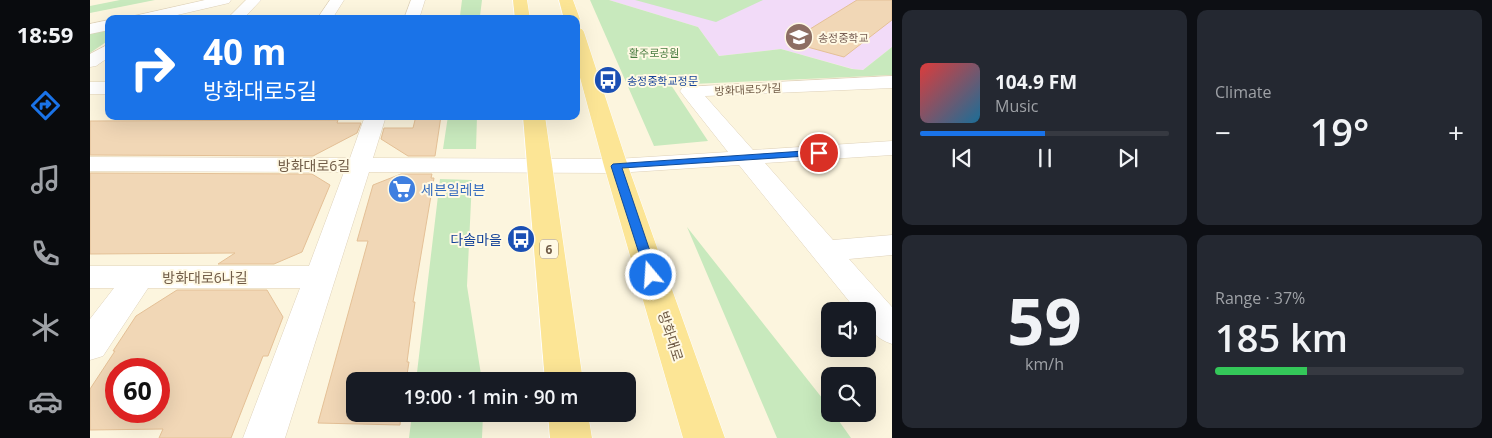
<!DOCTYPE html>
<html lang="en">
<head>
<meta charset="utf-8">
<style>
  body { margin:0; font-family:"Open Sans","Noto Sans KR",sans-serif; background:#242831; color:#f1f3f6; height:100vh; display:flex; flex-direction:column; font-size:19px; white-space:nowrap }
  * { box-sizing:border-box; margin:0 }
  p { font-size:16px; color:#9ea1a6 }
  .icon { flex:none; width:28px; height:28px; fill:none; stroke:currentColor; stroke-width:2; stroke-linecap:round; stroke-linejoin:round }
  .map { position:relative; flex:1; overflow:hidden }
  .drawer { display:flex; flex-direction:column; gap:10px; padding:10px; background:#0d0f14; width:600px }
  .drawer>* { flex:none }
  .top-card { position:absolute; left:15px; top:15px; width:475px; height:105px; border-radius:10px; box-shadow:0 5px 20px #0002; background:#1a73e8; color:#fff; overflow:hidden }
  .buttons { position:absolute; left:731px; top:302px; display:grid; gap:10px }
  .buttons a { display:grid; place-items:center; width:55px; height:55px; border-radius:10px; background:#171b24; box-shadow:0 5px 20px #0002; font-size:25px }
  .speed { position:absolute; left:15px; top:358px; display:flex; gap:10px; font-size:25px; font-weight:700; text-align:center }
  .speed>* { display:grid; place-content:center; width:65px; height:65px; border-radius:50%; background:#171b24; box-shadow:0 5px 20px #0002; line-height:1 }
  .speed .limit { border:8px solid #d22; background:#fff; color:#111 }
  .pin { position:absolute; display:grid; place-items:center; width:42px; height:42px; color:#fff; margin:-21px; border:2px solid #fff; border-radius:50%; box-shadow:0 1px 5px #0007 }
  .me { position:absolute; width:55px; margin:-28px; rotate:342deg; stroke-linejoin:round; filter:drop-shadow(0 0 4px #0008) }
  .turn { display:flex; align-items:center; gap:18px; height:105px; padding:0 15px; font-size:22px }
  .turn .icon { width:65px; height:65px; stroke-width:2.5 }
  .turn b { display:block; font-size:35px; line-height:42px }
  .big { font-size:38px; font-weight:600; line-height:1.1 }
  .drawer .card { flex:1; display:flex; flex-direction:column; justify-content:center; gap:8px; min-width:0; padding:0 18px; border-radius:10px; background:#242831 }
  .drawer .dial { align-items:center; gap:0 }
  .dial b { font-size:65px; line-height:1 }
  .song { display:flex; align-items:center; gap:15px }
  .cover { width:60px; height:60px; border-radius:8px; background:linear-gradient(135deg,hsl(0 70% 55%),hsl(200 70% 35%)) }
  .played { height:5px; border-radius:2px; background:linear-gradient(90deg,#1a73e8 50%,#363941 50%) }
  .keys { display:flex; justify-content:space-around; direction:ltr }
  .heat { display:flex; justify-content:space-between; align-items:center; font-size:28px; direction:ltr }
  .charge { height:8px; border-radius:4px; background:linear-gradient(90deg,#34c759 37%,#363941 0) }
  .drawer .tiles { flex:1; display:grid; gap:10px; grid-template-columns:repeat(2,1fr) }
  .trip { position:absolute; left:256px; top:372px; width:290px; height:50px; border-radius:10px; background:#171b24; box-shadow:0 5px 20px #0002; font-weight:600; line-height:50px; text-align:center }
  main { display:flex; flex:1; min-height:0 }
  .dock { display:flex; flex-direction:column; width:90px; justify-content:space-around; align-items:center; background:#090b0e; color:#9ea1a6 }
  .dock .icon { width:35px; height:35px }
  .dock .active { color:#1a73e8 }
  .dock b { font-size:22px; color:#f1f3f6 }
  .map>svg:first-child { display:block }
  .education { fill:#f2dbf8 }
  .green { fill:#c8e9bd }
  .building { fill:#f1d7b6; stroke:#e4c096; fill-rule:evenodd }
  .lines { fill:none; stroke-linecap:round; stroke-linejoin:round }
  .minor-casing { stroke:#dfd2ba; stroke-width:1 }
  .major-casing { stroke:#fff; stroke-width:1 }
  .minor { fill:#fff; fill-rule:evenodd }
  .major { fill:#fce595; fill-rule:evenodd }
  .route { fill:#1a73e8; stroke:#114b97 }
  .labels { text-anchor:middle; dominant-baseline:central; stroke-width:4; stroke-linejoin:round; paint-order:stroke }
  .far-education-label { font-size:11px; fill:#785e54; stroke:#fff9e4; text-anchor:start }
  .far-park-label { font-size:11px; fill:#4a7d41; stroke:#fff9e4 }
  .far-transit-label { font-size:11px; fill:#164399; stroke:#fff9e4; text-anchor:start }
  .far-street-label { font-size:11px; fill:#715c47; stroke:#fff9e4 }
  .shield { fill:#fff9e4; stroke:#9c8b76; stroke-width:1 }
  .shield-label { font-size:12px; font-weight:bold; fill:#715c47 }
  .street-label { font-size:14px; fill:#715c47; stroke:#fff9e4 }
  .shop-label { font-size:14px; fill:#366cbe; stroke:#fff9e4; text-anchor:start }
  .transit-label { font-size:14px; fill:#164399; stroke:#fff9e4; text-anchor:end }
</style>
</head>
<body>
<main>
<nav class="dock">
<b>18:59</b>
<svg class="icon active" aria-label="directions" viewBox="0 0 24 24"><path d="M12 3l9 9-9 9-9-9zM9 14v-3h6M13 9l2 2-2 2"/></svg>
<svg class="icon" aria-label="music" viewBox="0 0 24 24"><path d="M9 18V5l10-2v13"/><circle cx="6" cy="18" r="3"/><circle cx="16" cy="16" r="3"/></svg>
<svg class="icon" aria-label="phone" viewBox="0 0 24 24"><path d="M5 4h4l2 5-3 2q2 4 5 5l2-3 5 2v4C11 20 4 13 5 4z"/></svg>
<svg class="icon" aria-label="climate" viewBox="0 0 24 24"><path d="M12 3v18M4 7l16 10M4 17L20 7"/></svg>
<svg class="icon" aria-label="car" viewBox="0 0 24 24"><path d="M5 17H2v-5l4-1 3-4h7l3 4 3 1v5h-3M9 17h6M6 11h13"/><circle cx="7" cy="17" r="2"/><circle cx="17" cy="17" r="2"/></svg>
</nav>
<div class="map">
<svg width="802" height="438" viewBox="0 0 802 438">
  <rect width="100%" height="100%" fill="#fcf5de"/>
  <path class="education" d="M519 0H802V47L773 70 763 69 691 49 629 56 608 27Z"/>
  <path class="green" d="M30 0H65L0 13V6Z
    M372 0H392L390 16H370Z
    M500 0H519L608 27 629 56 691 49 762 69 773 70 802 47V75L581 85 618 141 564 146Z
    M545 0H673L626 22Z
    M19 29V40L0 53V33Z
    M358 116H387L386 149H353Z
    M350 179 382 180 377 286 392 381H326Z
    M597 227 740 408V414H744L761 438H687Z
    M322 414H393L392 438H319Z"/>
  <path class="building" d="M767 0H802V20L754 57 699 42Z
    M326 116H351L345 156H318L291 139 294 128H323Z
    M248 120 247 123H271L267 133 223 156 0 155V121Z
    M0 173 222 174 240 185 212 252 184 264H128L145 253 0 254Z
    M311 174H342L341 178H344L323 302H325L317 362H319L316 381H265V414H311L310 425 228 423 278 241H267L283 185Z
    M87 290H177L193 317 178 356H173L141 438H69L73 429 0 430V389L25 351H23L46 316ZM26 369H69V411H26Z"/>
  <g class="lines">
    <defs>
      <path id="minor" d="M115 0H141L139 3 70 19H42L44 16Z
        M156 0H171L153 19H137Z
        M240 0H254L242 19H227Z
        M321 0H335L329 19H314Z
        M19 20V30L0 34V24Z
        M19 44V57L6 66 0 67V54Z
        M802 76V88L615 96 663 150 802 141V155L675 163 743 240 802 235V255L759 259 802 307V344C785 338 778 330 778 311H767L649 165 526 173 279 172 195 438H153L210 288H58L13 356 0 360V319L24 288H0V266H219L254 172 0 171V157L260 158 275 116H296L283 158 526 159 638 152 593 95 590 91 593 87Z
        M0 82H19V94H0Z"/>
      <path id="major" d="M423 0H437L440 19H425Z
        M469 0H483L490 19 487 22 486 19H474Z
        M486 27 492 29 494 32 538 166 635 438H593L514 166 486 63Z
        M433 116H455L493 381H455Z
        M458 414H498L502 438H460Z"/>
    </defs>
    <use href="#minor" class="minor-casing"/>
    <use href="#major" class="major-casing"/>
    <use href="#minor" class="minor"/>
    <use href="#major" class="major"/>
  </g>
  <path class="route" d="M729 150 734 153 732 155 532 168 568 275 566 278H557L521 166 523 164Z"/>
  <defs>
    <symbol id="school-disc" viewBox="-11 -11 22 22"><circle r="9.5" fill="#8d6e63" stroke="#fff9e4"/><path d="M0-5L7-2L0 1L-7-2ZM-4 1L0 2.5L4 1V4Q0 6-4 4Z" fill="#fff"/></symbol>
    <symbol id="bus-disc" viewBox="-11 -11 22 22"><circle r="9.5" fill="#1a4fb4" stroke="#fff9e4"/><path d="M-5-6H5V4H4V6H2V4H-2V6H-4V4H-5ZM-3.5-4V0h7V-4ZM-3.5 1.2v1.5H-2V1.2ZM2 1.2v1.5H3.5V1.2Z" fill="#fff"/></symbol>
    <symbol id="supermarket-disc" viewBox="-11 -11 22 22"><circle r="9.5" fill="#3f7fe0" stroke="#fff9e4"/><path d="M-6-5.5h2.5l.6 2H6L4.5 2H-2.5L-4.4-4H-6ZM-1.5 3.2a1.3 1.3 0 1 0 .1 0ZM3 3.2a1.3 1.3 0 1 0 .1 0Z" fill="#fff"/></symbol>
  </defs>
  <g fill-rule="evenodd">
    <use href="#school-disc" x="693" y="21" width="32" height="32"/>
    <use href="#bus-disc" x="502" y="64" width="32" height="32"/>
    <use href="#supermarket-disc" x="296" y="173" width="32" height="32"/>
    <use href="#bus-disc" x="415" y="223" width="32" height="32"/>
  </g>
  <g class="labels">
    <g class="far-education-label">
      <text x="728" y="37">송정중학교</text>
    </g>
    <g class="far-park-label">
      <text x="564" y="52">활주로공원</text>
    </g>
    <g class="far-transit-label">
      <text x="537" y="80">송정중학교정문</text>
    </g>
    <g class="far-street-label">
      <text transform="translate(658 89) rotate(-3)">방화대로5가길</text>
    </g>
    <rect class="shield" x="450" y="239.5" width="18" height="19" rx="4"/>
    <g class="shield-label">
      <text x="459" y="249">6</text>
    </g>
    <g class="street-label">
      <text x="224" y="165">방화대로6길</text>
      <text x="115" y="277">방화대로6나길</text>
      <text transform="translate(581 336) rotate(72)">방화대로</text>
    </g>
    <g class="shop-label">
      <text x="331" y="189">세븐일레븐</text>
    </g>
    <g class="transit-label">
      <text x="412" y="239">다솔마을</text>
    </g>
  </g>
</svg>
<div class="buttons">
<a><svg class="icon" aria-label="sound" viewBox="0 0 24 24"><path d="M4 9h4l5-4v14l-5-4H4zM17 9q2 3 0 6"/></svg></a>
<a><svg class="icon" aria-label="search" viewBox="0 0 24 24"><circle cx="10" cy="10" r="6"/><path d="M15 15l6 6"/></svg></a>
</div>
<div class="speed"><div class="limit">60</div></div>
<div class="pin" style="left:729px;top:153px;background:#d93025"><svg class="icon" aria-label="arrive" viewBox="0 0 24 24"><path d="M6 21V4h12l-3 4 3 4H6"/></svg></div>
<svg class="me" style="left:561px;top:275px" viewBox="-20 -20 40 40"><circle r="17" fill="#1a73e8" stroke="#fff" stroke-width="3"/><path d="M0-11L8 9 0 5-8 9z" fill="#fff"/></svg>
<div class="trip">19:00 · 1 min · 90 m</div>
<div class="top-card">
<div class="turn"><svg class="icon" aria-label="right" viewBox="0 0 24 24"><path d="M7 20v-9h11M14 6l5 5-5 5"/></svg><div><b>40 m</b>방화대로5길</div></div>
</div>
</div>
<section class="drawer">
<div class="tiles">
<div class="card">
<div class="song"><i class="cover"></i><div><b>104.9 FM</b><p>Music</p></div></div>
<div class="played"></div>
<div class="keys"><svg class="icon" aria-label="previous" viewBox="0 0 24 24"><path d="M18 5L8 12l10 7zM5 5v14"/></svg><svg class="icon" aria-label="pause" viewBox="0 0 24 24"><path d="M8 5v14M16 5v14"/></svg><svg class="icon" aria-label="next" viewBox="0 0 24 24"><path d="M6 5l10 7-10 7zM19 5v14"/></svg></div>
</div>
<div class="card"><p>Climate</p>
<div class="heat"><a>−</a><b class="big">19°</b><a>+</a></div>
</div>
<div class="card dial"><b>59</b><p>km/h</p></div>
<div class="card"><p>Range · 37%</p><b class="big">185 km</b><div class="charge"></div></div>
</div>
</section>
</main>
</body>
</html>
